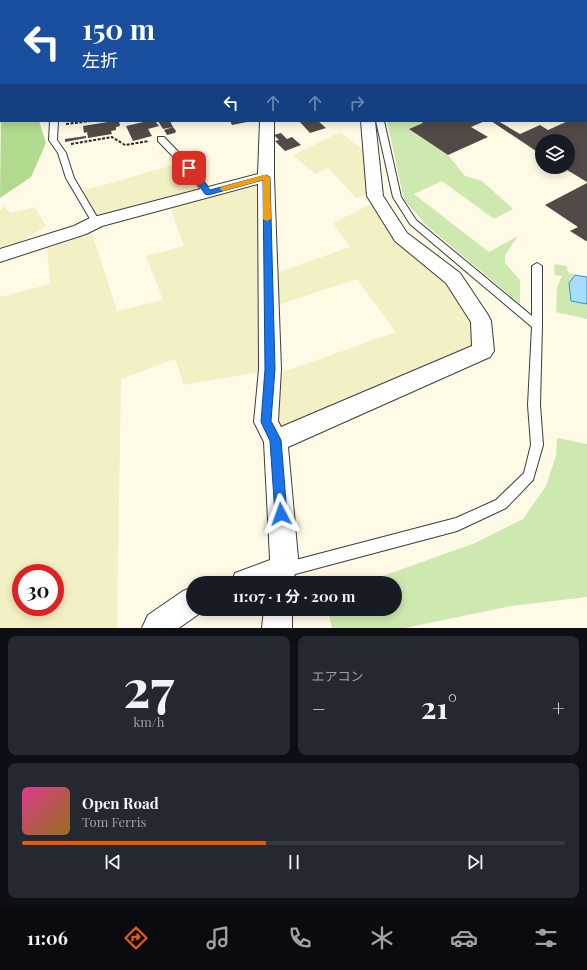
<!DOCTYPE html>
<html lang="ja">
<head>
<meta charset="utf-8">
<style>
  body { margin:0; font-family:"Playfair Display","Noto Sans JP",serif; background:#242831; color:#f1f3f6; height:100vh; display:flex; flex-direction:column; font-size:15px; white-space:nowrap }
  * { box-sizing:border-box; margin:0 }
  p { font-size:13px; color:#9ea1a6 }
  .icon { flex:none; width:22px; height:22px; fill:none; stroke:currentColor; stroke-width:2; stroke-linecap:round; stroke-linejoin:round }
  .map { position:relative; height:628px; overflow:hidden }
  .drawer { display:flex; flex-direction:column; gap:8px; padding:8px; background:#0d0f14; flex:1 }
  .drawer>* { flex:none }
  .top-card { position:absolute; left:0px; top:0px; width:587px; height:122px; box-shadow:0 2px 10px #0003; background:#1a4fa0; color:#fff; overflow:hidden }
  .controls { position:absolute; left:535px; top:134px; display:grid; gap:8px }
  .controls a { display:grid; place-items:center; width:40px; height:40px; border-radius:50%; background:#171b24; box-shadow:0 2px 10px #0003; font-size:20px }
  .speed { position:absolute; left:12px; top:564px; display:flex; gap:8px; font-size:20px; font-weight:700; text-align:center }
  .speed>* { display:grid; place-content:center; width:52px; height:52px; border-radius:50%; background:#171b24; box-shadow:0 2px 10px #0003; line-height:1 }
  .speed .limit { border:6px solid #d22; background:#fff; color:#111 }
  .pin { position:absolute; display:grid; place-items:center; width:34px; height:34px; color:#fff; margin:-17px; border-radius:8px; box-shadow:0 2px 6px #0006 }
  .me { position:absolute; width:44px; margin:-22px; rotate:356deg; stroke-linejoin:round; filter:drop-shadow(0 0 3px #0008) }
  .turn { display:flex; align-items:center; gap:14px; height:84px; padding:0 16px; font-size:18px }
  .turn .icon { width:52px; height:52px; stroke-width:2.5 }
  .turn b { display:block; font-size:28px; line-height:34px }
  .lanes { display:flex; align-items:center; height:38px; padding:0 16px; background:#0003; justify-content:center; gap:20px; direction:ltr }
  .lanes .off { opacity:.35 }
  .big { font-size:30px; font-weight:700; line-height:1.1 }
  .drawer .card { flex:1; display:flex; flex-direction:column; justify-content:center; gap:6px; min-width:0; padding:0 14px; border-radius:8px; background:#242831 }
  .drawer .dial { align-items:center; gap:0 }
  .dial b { font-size:52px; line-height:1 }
  .song { display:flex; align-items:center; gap:12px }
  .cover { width:48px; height:48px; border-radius:6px; background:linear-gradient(135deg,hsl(330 70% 55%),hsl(40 70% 35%)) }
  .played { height:4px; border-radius:2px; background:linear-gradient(90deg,#ea580c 45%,#363941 45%) }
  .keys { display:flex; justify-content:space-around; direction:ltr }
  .heat { display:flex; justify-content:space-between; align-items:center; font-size:22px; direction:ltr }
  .drawer .tiles { flex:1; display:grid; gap:8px; grid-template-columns:1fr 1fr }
  .card:last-child { grid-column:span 2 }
  .trip { position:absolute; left:186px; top:576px; width:216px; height:40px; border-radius:20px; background:#171b24; box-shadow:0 2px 10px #0003; font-weight:700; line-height:40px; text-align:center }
  .menu { display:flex; height:64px; justify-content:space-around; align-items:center; background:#090b0e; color:#9ea1a6 }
  .menu .icon { width:28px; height:28px }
  .menu .active { color:#ea580c }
  .menu b { font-size:18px; color:#f1f3f6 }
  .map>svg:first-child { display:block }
  .farmland { fill:#f4f0c6; fill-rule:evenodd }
  .green { fill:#cee9b0 }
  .forest { fill:#b2da8f }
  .water { fill:#aadbf7; stroke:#3091cf }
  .building { fill:#524a46 }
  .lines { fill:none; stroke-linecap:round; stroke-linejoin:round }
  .service-casing { stroke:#3c3c3c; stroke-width:2 }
  .minor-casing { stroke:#3c3c3c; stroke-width:2 }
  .path { stroke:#2b2b2b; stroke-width:2; stroke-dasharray:3 1.5; stroke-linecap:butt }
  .service { fill:#fff; fill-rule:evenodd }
  .minor { fill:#fff; fill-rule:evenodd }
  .route { fill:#1a73e8; stroke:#114b97 }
  .slow { fill:#f59e0b }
</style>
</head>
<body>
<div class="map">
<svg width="587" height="628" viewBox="0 0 587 628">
  <rect width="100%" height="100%" fill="#fffae6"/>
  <path class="farmland" d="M340 132 362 149 367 194 357 199 328 168 315 174 293 155Z
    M177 164 187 170 200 190 99 217 82 191Z
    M254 185 262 187 264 371 184 385 175 359 121 379 117 628H0V297L50 284 47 249 92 233 117 311 163 300 146 256 184 246 170 207ZM21 573H55V607H21Z
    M373 203 448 281 471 320 472 347 286 427 274 422 277 374 396 332 357 279 275 306 273 274 350 247 333 223Z
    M4 206 10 213 35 207 46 226 14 246 0 251V210Z"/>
  <path class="green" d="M387 121H420L423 123 410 129 448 155 465 176 482 181 513 209 494 219 442 181 414 194 489 252 518 236 505 255V263L520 280V304L427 226 404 200Z
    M554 264 567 266 568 272 575 275 569 283 571 301 587 304V319L556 312 557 287 562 276 555 275Z
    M557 438 587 444V597L511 606 405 628H332L328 609H395V583H363L475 543 523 519 546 486 556 455Z"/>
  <path class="forest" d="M1 108V121H39L46 143 31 177 0 198Z"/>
  <path class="water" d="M575 275 587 277V304L571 301 569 283Z"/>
  <path class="building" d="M114 121H119L120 126 116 127V130L111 131 112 134 88 138 87 132 84 133 83 126Z
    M148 121H155L159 126 148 129 152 136 133 141 126 126Z
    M158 121H170L173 127 163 129Z
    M230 121H247V122L232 125Z
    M299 121H318L326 128 310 133Z
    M420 121H485L471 127 488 137 448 155 409 129 423 123Z
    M491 121H498L520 134 540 125 548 130 568 121H587V182L562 167H568V141H542V155Z
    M173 127 176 131 175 133 167 135 164 130Z
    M281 133 287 139 292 137 301 145 285 151 275 141 279 140 274 135Z
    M86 136V138L65 142V139Z
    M587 183V241H586L570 231 578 227 545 205Z"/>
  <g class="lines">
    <defs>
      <path id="service" d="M13 0H19V1H13Z
        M64 0H73L63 1Z
        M142 0H150L151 1H143Z
        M177 0H189L176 1Z
        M398 0H408L397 1Z
        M0 9H1V13H0Z
        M0 36H1V40H0Z
        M0 84H1V88H0Z
        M50 121H58L57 140 66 153 74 178 100 222 99 224H93L66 178 58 153 49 140Z
        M376 121H384L401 197 416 220 532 316V266L537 263 542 266V326L540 405 543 445 533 480 506 508 457 531 284 577 279 575 277 570 279 565 284 563 456 518 496 500 524 473 531 445 528 405 532 327 410 224 393 197Z
        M158 137H164L192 166 211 191V195H205L186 170 158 141Z"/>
      <path id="minor" d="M260 0H270V1H260Z
        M358 0H372L358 1Z
        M260 121H274V177L281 369 278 421 281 427 472 346 471 322 446 283 395 241 367 196 361 121H375L383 196 407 233 460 273 488 315 491 321 494 351 490 357 288 447 298 558 293 583H231L235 573 270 560V558L264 442 254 422 259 369 258 184 102 226 86 234 0 262V249L74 226 90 218 258 174Z
        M193 587V609H204L203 611 179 628H142L148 615 183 591Z
        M264 609H292V628H262Z"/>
    </defs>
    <use href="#service" class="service-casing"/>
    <use href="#minor" class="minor-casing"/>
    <path class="path" d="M66 124 91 121
      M71 144 112 137 125 145 149 141"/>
    <use href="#service" class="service"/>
    <use href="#minor" class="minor"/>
  </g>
  <path class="route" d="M187 166H192L210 190 266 175 270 177 275 369 271 421 281 440 287 514 285 518 281 520 277 518 275 514 270 441 261 422 265 369 263 180 208 195 205 194 187 169Z"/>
  <path class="slow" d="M264 175H266L270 177 271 219 267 221 263 219V180L223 191 220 189 221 187Z"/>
</svg>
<div class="controls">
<a><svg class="icon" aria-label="layers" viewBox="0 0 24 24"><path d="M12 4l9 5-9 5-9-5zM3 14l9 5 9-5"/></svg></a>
</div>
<div class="speed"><div class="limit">30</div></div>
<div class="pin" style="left:189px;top:168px;background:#d93025"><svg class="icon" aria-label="arrive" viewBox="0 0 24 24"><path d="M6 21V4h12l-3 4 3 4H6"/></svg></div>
<svg class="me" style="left:281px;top:514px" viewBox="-20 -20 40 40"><path d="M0-17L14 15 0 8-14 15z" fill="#1a73e8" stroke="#fff" stroke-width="4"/></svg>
<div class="trip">11:07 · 1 分 · 200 m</div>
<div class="top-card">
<div class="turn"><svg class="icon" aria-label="left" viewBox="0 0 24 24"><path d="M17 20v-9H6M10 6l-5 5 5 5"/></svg><div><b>150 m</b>左折</div></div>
<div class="lanes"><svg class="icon" aria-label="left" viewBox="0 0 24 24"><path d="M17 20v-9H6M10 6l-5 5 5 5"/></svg><svg class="icon off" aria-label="ahead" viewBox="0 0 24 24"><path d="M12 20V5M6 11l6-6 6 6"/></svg><svg class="icon off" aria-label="ahead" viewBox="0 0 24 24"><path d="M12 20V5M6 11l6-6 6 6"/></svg><svg class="icon off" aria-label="right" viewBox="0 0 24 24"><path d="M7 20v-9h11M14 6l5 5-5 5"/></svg></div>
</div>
</div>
<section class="drawer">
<div class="tiles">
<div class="card dial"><b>27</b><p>km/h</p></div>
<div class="card"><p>エアコン</p>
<div class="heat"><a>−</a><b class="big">21°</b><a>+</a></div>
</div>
<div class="card">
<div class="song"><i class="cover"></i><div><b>Open Road</b><p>Tom Ferris</p></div></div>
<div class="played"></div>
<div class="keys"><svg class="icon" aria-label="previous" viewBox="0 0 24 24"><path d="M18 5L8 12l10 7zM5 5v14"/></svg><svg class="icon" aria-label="pause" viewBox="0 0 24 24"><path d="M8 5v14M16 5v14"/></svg><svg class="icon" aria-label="next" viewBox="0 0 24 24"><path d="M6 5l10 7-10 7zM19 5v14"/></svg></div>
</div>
</div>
</section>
<nav class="menu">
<b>11:06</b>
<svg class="icon active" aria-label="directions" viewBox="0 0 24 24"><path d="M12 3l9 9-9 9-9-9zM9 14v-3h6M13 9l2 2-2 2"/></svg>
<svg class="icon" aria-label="music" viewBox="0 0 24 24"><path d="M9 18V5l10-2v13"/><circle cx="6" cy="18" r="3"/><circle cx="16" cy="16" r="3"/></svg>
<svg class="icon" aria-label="phone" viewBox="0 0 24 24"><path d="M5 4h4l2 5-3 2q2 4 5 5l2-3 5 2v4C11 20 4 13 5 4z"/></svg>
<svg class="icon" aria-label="climate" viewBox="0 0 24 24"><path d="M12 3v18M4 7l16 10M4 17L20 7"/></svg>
<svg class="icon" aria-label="car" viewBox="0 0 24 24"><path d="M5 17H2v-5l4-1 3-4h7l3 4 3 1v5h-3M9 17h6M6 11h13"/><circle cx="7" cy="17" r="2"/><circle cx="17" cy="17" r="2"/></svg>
<svg class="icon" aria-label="filters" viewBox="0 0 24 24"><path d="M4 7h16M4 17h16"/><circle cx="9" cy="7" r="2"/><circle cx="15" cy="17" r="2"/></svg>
</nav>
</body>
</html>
